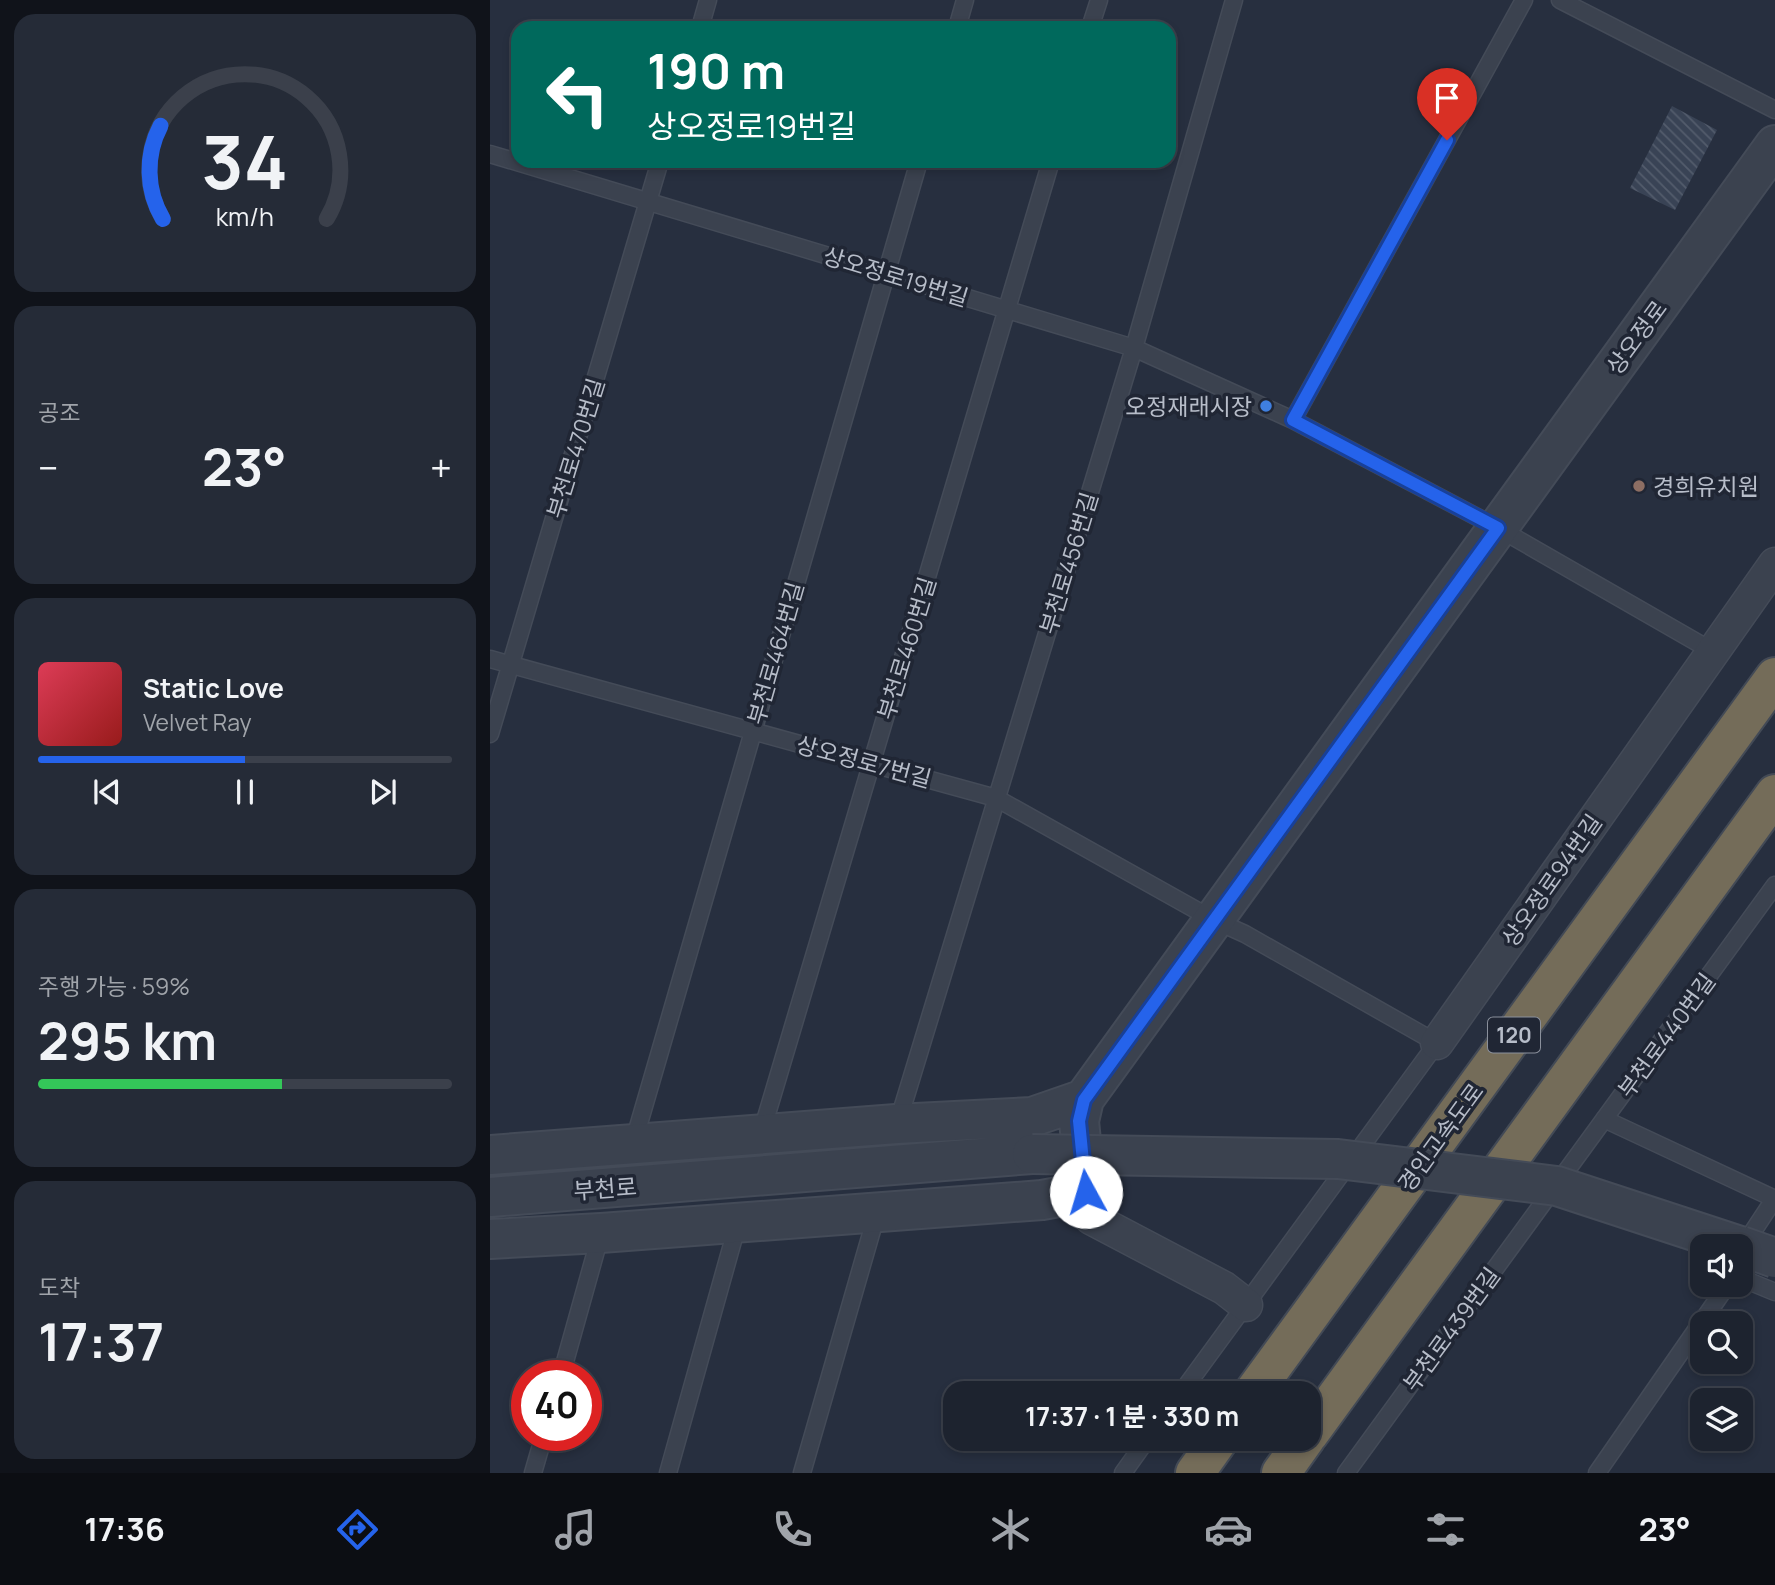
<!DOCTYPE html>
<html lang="ko">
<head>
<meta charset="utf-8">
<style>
  body { margin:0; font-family:Manrope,"Noto Sans KR",sans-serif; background:#252b37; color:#f1f3f6; height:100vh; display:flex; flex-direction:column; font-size:26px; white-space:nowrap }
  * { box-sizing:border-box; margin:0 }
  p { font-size:23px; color:#a0a4aa }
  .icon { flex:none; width:38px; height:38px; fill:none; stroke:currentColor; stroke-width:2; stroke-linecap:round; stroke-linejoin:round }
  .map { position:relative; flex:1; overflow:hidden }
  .side { display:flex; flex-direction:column; gap:14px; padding:14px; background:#10131a; width:490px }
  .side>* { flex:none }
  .top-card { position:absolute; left:21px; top:21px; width:665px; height:147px; border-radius:21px; box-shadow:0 4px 10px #0003,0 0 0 2px #3b404b; background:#00695c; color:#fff; overflow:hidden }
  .tools { position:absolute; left:1200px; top:1234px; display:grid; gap:14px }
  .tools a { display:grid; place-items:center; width:63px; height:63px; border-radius:14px; background:#1d232f; box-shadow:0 4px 10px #0003,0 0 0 2px #3b404b; font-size:35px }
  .speed { position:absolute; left:21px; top:1360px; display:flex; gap:14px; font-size:35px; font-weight:700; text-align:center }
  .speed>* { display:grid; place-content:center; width:91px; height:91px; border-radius:50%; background:#1d232f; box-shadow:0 4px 10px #0003,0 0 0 2px #3b404b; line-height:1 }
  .speed .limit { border:10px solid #d22; background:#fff; color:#111 }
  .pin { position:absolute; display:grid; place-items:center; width:60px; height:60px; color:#fff; margin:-72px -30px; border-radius:50% 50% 50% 0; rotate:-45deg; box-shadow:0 0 7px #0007 }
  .pin .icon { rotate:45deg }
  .me { position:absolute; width:77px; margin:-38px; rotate:354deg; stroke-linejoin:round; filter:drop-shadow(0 0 5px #0008) }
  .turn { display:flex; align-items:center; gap:24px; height:147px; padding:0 21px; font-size:32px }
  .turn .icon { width:91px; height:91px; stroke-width:2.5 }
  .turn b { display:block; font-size:49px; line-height:60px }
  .big { font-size:52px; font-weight:700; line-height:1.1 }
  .side .tile { flex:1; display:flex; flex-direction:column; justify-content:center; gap:10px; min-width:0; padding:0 24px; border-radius:21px; background:#252b37 }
  .side .dial { align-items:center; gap:0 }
  .dial svg { height:182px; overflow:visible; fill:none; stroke:#3b404b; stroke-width:7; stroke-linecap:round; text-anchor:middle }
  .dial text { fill:#f1f3f6; stroke:none }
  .song { display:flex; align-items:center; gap:21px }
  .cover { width:84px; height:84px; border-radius:10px; background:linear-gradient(135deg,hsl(350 70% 55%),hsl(0 70% 35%)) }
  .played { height:7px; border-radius:4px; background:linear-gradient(90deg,#2563eb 50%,#3b404b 50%) }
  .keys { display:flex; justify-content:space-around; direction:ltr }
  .heat { display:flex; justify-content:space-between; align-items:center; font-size:38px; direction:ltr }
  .charge { height:10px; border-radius:5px; background:linear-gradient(90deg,#34c759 59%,#3b404b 0) }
  .trip { position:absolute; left:453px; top:1381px; width:378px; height:70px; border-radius:21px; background:#1d232f; box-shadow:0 4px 10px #0003,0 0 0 2px #3b404b; font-weight:700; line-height:70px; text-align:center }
  .menu { display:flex; height:112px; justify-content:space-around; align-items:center; background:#0c0e13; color:#a0a4aa }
  .menu .icon { width:49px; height:49px }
  .menu .selected { color:#2563eb }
  .menu b { font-size:32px; color:#f1f3f6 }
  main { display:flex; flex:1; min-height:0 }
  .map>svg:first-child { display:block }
  .building { fill:url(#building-back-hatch) }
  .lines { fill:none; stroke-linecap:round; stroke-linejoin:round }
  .service-casing { stroke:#444b58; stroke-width:19 }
  .minor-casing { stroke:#444b58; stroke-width:35 }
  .tertiary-casing { stroke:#444b58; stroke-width:42 }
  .motorway-casing { stroke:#434a56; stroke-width:42 }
  .service { stroke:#3b424f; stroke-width:16 }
  .minor { stroke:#3b424f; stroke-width:32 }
  .tertiary { stroke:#3b424f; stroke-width:38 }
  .motorway { stroke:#746c59; stroke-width:38 }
  .tertiary-bridge-casing { stroke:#444b58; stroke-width:42; stroke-linecap:butt }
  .tertiary-bridge { stroke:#3b424f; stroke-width:38 }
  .route-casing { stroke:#184099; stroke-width:18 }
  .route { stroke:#2563eb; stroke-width:12 }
  .shop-dot { fill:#3f7fe0; stroke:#202634; stroke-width:2.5 }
  .education-dot { fill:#8d6e63; stroke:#202634; stroke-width:2.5 }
  .labels { text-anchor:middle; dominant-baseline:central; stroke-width:7; stroke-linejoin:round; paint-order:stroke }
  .shield { fill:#202634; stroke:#8a909c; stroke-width:2 }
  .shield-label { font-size:21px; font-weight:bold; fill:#b7bdc9 }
  .street-label { font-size:23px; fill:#b7bdc9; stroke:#202634 }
  .poi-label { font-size:23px; fill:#b7bdc9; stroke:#202634; text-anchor:end }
</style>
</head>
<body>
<main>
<section class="side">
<div class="tile dial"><svg viewBox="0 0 100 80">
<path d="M14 69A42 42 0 1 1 86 69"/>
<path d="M14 69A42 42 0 0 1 13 28" stroke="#2563eb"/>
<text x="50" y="56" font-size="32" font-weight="700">34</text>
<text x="50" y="72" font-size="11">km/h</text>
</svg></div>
<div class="tile"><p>공조</p>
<div class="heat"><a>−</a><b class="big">23°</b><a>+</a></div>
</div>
<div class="tile">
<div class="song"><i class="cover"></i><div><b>Static Love</b><p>Velvet Ray</p></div></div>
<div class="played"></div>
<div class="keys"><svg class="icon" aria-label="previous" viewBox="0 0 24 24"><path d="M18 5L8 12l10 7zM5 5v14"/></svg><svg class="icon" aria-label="pause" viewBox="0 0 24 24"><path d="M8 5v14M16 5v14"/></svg><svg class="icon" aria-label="next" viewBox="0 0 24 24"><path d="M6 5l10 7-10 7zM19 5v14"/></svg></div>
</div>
<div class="tile"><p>주행 가능 · 59%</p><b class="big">295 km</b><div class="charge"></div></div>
<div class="tile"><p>도착</p><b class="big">17:37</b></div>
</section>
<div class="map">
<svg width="1285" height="1473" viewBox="0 0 1285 1473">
  <defs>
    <pattern id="building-back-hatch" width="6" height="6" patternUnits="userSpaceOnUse" patternTransform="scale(1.75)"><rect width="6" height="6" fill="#394355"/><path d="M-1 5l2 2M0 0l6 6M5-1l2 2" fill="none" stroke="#535c6c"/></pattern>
  </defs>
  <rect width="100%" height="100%" fill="#272f3f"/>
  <path class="building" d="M1182 106 1227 130 1185 210 1140 188Z"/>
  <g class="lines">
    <defs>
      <path id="service" d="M1070 0 1285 110
        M210 28 218 0
        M467 28 475 0
        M600 28 609 0
        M0 154 644 348 803 420 1008 528 1222 651
        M803 420 1034 0
        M0 659 506 798 724 920 755 934 947 1043 691 1393
        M0 734 170 161
        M1114 1119 1285 1199
        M408 1122 644 348 744 0
        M271 1134 561 161
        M141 1142 148 1127 429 161
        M1252 1248 1285 1198
        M1251 1278 1285 1292
        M71 1376 111 1233
        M43 1473 54 1435
        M178 1473 248 1223
        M312 1473 387 1213
        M633 1473 658 1438
        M856 1473 1285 885
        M1107 1473 1238 1284"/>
      <path id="minor" d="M947 1043 1285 564
        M596 1192 601 1218 734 1288 756 1305"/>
      <path id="tertiary" d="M0 1155 406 1124 542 1117 594 1099
        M0 1197 542 1154
        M0 1239 111 1233 552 1200 596 1192 589 1121 594 1099 1285 145"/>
      <path id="motorway" d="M763 1393 1285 677
        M819 1434 1285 794
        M705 1473 730 1438
        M791 1473 816 1438"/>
    </defs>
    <use href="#service" class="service-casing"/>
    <use href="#minor" class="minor-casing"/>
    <use href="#tertiary" class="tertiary-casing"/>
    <use href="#motorway" class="motorway-casing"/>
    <use href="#service" class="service"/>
    <use href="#minor" class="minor"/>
    <use href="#tertiary" class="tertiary"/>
    <use href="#motorway" class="motorway"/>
    <defs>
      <path id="tertiary-bridge" d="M542 1154 848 1159 1067 1186 1250 1246
        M1251 1246 1285 1258"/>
    </defs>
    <use href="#tertiary-bridge" class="tertiary-bridge-casing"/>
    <use href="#tertiary-bridge" class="tertiary-bridge"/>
  </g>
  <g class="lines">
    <defs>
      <path id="route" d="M596 1192 589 1121 594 1100 1008 528 803 420 957 140"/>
    </defs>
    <use href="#route" class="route-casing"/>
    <use href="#route" class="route"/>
  </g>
  <circle class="shop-dot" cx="776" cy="406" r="7"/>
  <circle class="education-dot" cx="1149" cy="486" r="7"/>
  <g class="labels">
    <rect class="shield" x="998" y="1017.5" width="52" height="35" rx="5"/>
    <g class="shield-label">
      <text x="1024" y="1035">120</text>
    </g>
    <g class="street-label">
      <text transform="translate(406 276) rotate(17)">상오정로19번길</text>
      <text transform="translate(1146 337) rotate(-54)">상오정로</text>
      <text transform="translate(85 448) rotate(-73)">부천로470번길</text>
      <text transform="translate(578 563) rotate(-73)">부천로456번길</text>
      <text transform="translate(416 648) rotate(-73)">부천로460번길</text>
      <text transform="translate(285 653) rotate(-74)">부천로464번길</text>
      <text transform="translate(374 761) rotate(15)">상오정로7번길</text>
      <text transform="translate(1061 880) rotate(-55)">상오정로94번길</text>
      <text transform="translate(1176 1035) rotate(-54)">부천로440번길</text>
      <text transform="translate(950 1137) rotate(-54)">경인고속도로</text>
      <text transform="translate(115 1188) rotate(-4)">부천로</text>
      <text transform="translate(961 1329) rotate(-54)">부천로439번길</text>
    </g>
    <g class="poi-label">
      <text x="762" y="406">오정재래시장</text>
      <text x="1163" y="486" text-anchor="start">경희유치원</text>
    </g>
  </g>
</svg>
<div class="tools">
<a><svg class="icon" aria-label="sound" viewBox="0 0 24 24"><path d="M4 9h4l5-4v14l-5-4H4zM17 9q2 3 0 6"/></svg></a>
<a><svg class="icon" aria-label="search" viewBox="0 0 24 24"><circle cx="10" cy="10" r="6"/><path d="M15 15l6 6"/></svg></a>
<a><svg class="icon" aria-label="layers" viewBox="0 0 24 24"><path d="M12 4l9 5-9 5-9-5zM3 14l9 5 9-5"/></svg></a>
</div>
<div class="speed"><div class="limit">40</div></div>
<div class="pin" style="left:957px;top:140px;background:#d93025"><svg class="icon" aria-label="arrive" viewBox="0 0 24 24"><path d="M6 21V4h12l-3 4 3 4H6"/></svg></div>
<svg class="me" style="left:596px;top:1192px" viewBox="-20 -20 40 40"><circle r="19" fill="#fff"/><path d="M0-13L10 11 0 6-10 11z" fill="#2563eb"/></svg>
<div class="trip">17:37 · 1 분 · 330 m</div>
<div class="top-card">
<div class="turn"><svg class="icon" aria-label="left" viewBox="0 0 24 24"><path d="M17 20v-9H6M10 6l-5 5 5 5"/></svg><div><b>190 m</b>상오정로19번길</div></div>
</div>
</div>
</main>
<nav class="menu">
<b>17:36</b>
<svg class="icon selected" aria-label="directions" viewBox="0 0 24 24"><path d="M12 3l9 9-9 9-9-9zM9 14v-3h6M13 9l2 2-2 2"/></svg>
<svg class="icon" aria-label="music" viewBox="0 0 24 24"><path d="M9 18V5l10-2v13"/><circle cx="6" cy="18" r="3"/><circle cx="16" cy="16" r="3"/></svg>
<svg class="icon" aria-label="phone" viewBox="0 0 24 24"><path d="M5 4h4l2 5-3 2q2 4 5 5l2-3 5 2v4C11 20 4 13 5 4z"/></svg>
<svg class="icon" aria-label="climate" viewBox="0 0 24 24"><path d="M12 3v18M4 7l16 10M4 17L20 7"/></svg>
<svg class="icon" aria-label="car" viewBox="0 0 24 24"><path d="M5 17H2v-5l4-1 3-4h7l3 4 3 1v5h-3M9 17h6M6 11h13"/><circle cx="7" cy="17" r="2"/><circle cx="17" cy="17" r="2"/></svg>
<svg class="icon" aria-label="filters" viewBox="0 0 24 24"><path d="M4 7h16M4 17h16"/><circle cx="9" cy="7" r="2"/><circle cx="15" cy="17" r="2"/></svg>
<b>23°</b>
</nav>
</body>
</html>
